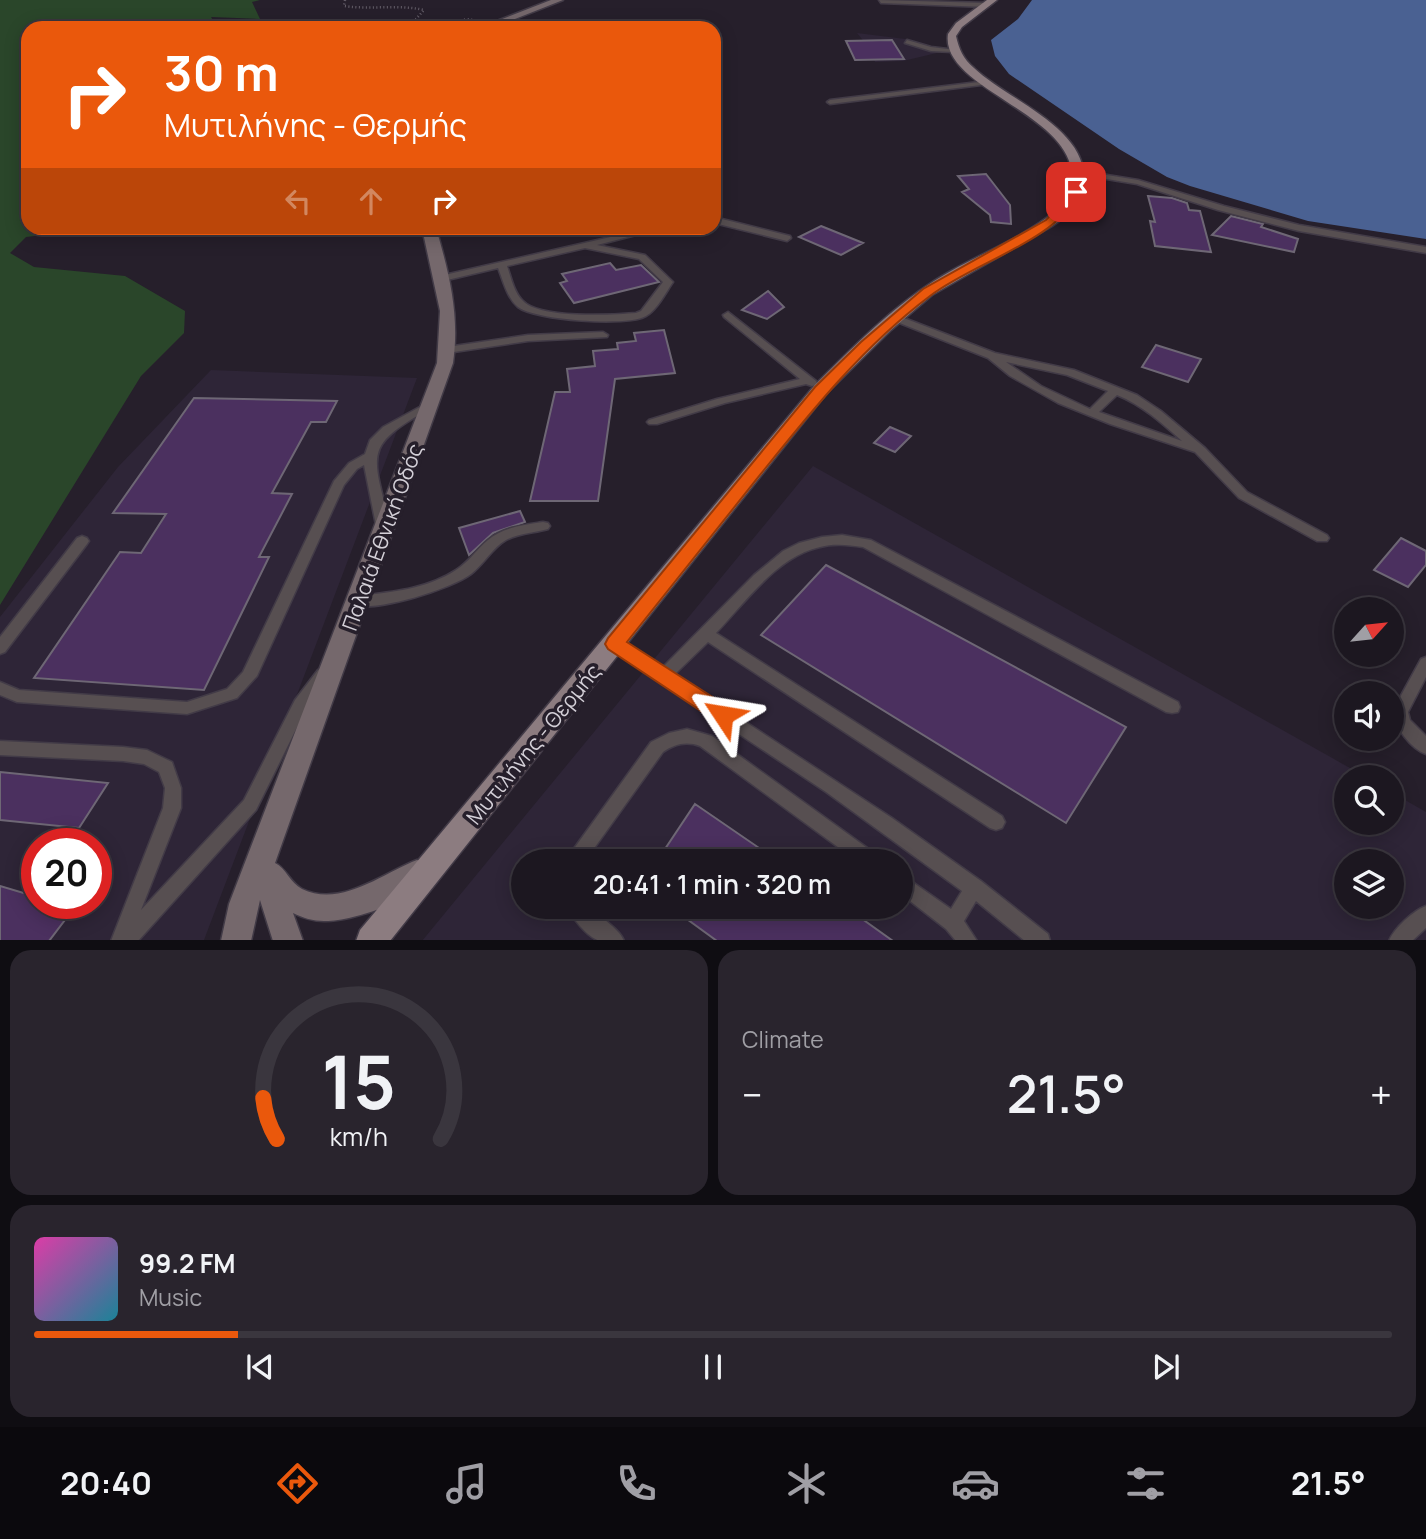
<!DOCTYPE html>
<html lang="en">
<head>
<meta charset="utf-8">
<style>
  body { margin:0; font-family:Manrope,sans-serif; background:#29242d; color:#f1f3f6; height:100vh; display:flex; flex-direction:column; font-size:26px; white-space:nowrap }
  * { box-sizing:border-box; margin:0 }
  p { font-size:23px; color:#a09fa5 }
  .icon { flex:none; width:38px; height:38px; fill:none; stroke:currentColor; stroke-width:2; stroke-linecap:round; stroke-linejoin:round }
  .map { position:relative; height:940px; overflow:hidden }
  .drawer { display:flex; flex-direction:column; gap:10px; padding:10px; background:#0f0d12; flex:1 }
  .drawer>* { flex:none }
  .banner { position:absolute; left:21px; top:21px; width:700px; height:214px; border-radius:21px; box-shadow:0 4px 18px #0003,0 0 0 2px #3a363e; background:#ea580c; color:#fff; overflow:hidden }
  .needle { width:46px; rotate:63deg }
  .buttons { position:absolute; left:1334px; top:597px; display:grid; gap:14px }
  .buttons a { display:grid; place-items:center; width:70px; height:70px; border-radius:50%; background:#1c1720; box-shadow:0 4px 18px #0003,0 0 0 2px #3a363e; font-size:35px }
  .speed { position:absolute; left:21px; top:828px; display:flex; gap:14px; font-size:35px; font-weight:700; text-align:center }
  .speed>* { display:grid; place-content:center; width:91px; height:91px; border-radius:50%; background:#1c1720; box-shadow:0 4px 18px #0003,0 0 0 2px #3a363e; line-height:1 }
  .speed .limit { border:10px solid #d22; background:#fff; color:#111 }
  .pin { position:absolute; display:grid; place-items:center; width:60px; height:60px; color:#fff; margin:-30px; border-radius:14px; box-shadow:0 4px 10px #0006 }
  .me { position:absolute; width:77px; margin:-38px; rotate:303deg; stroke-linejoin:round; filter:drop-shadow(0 0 5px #0008) }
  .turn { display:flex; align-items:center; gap:24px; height:147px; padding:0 28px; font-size:32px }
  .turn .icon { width:91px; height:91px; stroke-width:2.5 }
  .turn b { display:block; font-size:49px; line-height:60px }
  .lanes { display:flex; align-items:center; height:66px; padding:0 28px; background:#0003; justify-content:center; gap:35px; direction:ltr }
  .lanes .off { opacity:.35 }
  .big { font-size:52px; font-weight:600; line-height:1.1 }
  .drawer .widget { flex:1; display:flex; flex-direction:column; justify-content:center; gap:10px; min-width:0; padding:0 24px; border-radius:21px; background:#29242d }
  .drawer .dial { align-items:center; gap:0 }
  .dial svg { height:182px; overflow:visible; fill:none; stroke:#3a363e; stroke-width:7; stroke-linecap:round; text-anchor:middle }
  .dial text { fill:#f1f3f6; stroke:none }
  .song { display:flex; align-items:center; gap:21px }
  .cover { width:84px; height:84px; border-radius:10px; background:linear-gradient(135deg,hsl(320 70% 55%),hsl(190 70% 35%)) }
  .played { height:7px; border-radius:4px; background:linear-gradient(90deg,#ea580c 15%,#3a363e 15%) }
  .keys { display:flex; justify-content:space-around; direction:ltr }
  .heat { display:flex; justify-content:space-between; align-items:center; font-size:38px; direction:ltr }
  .drawer .tiles { flex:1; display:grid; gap:10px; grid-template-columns:1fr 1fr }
  .widget:last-child { grid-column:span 2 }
  .trip { position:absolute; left:511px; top:849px; width:402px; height:70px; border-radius:35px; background:#1c1720; box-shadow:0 4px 18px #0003,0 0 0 2px #3a363e; font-weight:600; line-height:70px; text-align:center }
  .dock { display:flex; height:112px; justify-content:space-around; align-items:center; background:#0b090d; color:#a09fa5 }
  .dock .icon { width:49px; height:49px }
  .dock .selected { color:#ea580c }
  .dock b { font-size:32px; color:#f1f3f6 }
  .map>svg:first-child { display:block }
  .built { fill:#2e2537; fill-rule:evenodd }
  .green { fill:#2a462a }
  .water { fill:#4a6192 }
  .building { fill:#4b305f; stroke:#6e6775; stroke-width:2 }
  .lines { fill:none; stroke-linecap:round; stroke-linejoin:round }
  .service-casing { stroke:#423b47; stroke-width:3 }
  .secondary-casing { stroke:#423b47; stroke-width:3 }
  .primary-casing { stroke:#423b47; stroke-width:3 }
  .path { stroke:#66606b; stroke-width:2.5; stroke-dasharray:1 2.5; stroke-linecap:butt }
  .service { fill:#574f51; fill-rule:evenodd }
  .secondary { fill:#75686c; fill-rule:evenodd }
  .primary { fill:#8c7c80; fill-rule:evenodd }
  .route { fill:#ea580c; stroke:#983908; stroke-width:2 }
  .labels { text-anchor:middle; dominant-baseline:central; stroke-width:7; stroke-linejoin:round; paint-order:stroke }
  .street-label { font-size:21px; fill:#d4d0d8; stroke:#261f2b }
</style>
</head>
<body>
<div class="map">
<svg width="1426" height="941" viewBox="0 0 1426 941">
  <rect width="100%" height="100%" fill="#261f2b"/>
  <path class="built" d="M857 33 905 39 938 48 941 52 903 61 875 62 870 49Z
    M211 370 417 378 204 940H0V617L118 467ZM37 844H96V903H37Z
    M813 466 1366 777H1346V822H1391V792L1426 812V940L422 941ZM523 861H901V906H523ZM1346 861H1391V906H1346Z"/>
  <path class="green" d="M0 0H260L252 2 260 19 211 17 214 22H223L227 28H28V228H82L77 231 26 237 10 253 34 267 125 276 185 311 184 333 141 376 0 605Z"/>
  <path class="water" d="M1032 0H1426V239L1308 221 1190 186 1167 177 1119 149 1009 74 995 56 991 40 1018 19Z"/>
  <path class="building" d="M892 40 904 59 855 60 846 41Z
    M986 174 1010 205 1011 224 991 222 990 215 962 192 969 189 958 176Z
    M1148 196 1172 198 1187 203 1189 210 1200 211 1211 252 1155 246 1150 221 1155 222Z
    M1231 216 1263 224 1261 227 1298 239 1294 252 1212 235Z
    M821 226 863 243 841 255 799 237Z
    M610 263 616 270 641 265 659 282 574 303 560 283 567 281 562 274Z
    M768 291 784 307 767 319 742 310Z
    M664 330 675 373 615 379 598 501H530L555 392H570L567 369 595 366 593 351 618 349 617 343 636 341 634 333Z
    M1156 345 1201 359 1188 382 1142 367Z
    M194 398 337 401 326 422H311L272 493 292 494 259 557H269L204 690 34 678 120 552 141 553 166 514 113 513Z
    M890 427 911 436 895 452 874 443Z
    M520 511 525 522 493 533 469 555 459 528Z
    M1401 538 1426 551V565L1408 587 1374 570Z
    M826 565 1126 727 1066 823 761 635Z
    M0 772 108 783 79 828 0 820Z
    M695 804 778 861H657Z
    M0 886 37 897V903H56L74 908 49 941H0Z
    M669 906H844L893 941H717Z"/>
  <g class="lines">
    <defs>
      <path id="service" d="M879 0 987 3 990 5 987 7 881 3Z
        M907 40 931 47 956 50 953 52 931 51 905 43Z
        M987 81 989 82V84L830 104 827 102 830 100Z
        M1076 170 1138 180 1224 206 1299 225 1426 247V253L1299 231 1218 210 1137 184 1076 174Z
        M714 217 790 236 791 238 787 241 714 223Z
        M650 228H663L597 245 645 255 673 282C666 292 657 310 646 316 628 327 534 320 518 307 507 298 503 280 498 268L443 281 438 278 440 276ZM585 248 639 259 663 282 641 311 636 313C612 315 540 319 523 301 514 293 511 277 507 266Z
        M728 312 816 381 817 383 816 385 812 386 806 384 725 403 657 424H649L647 422 649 420 717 399 800 379 724 317 723 315Z
        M896 315 995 353 1074 370 1137 395 1161 411 1205 448 1247 492 1327 535 1329 538 1327 541H1317L1239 498 1195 452 1110 424 1058 403 1010 376 988 358 892 320 891 318ZM1006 362 1067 375 1108 391 1090 409 1041 386ZM1117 395C1142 405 1162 423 1182 441L1099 412Z
        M603 332 608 335 607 337 528 341 447 353 442 350 447 347 528 335Z
        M429 402 435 405 433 407C362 446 372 452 390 525L388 528 383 529 376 525 364 465 357 469 344 485 257 676 237 698 187 714 17 702 0 695V682L19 690 187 702 227 689 243 672 334 481 349 463 365 454 370 440 383 427Z
        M543 522 548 523 550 526 548 529C534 533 519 533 506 540 492 548 484 564 471 574 451 589 377 612 353 605L351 601 353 597 358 596C392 592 427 589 456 570 469 562 476 550 488 540 503 527 524 525 543 522Z
        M842 535 871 540 1178 702 1180 707 1178 712 1172 713 1166 712 863 547C849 545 834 543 820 547 777 556 745 603 716 633L1002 816 1005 822 1002 828 996 830 990 828 708 642 674 675 892 818 981 881 1048 934 1050 941H1025L976 901 964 921 977 941H956L946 929 901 894V874L951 909 962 891 826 792 610 648 608 644 610 640 615 638 620 640 663 667 754 575 783 551 799 543 822 537Z
        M82 536 87 538 89 541 87 544 5 652 0 654V637L77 538Z
        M1426 657V677L1408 712 1410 720 1426 736V754C1410 748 1396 728 1392 712L1421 659Z
        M323 668 328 670 331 674 306 709 256 810 138 941H111L163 808 165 788 159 772 144 764 123 761 0 755V741L123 747 147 750 172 762 181 788V808L141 910 244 800 295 700 318 670Z
        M687 729 712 736 877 855 880 861H857L700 746C686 741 675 744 663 752L585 861H565L651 742 669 733Z
        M567 906H589C599 917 619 928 624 941 617 941 607 941 600 941 587 937 572 918 567 906Z
        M1426 906V928L1412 941H1389C1394 928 1413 911 1426 906Z"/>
      <path id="secondary" d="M551 0H563L492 28H479Z
        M422 228H436C449 273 460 315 453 363L275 863C286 868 290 883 302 889 341 908 383 873 417 860L427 863 431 873C420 899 352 922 324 921 313 921 303 918 293 913L303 941H273L260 900 251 941H221L229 904 437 363 440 311Z"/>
      <path id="primary" d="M987 0H997L962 27 956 36C959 49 963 59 974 68 1006 99 1092 130 1083 184 1080 203 1068 216 1052 226L932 295 891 330 826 394 390 941H356L360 930 814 386C851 349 889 310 934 281 971 257 1021 240 1054 212 1065 203 1072 190 1072 175 1069 112 940 88 948 34L956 23Z"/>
    </defs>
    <use href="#service" class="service-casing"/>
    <use href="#secondary" class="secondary-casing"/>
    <use href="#primary" class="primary-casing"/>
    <path class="path" d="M345 0 344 6C371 10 397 4 424 10L416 19 397 28
      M445 28 466 19 474 20"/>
    <use href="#service" class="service"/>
    <use href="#secondary" class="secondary"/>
    <use href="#primary" class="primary"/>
  </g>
  <path class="route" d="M1076 189 1081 192C1053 243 976 261 930 296 862 347 809 414 756 480 713 534 670 588 627 642L731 709 734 715 731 721 723 723 716 721 608 649 605 644 608 638 815 387 861 342 923 289 1046 220Z"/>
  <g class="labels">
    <g class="street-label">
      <text transform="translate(382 537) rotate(-70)">Παλαιά Εθνική Οδός</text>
      <text transform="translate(533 744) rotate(-51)">Μυτιλήνης - Θερμής</text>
    </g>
  </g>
</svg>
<div class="buttons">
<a><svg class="needle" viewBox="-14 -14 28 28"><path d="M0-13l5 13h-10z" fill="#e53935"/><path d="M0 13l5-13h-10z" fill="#a09fa5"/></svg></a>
<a><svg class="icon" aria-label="sound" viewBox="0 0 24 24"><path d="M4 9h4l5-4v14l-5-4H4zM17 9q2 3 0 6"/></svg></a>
<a><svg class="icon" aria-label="search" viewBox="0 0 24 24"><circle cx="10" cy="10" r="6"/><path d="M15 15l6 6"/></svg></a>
<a><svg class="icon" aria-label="layers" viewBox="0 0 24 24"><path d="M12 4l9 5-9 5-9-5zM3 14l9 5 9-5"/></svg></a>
</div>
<div class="speed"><div class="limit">20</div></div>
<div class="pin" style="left:1076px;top:192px;background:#d93025"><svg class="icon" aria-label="arrive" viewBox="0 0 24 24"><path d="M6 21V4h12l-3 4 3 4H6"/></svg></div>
<svg class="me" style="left:723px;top:715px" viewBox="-20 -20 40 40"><path d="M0-17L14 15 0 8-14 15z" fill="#ea580c" stroke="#fff" stroke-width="4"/></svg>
<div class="trip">20:41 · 1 min · 320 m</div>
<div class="banner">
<div class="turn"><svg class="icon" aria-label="right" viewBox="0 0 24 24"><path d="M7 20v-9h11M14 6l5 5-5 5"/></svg><div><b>30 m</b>Μυτιλήνης - Θερμής</div></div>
<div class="lanes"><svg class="icon off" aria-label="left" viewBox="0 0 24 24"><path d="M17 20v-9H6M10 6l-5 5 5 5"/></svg><svg class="icon off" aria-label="ahead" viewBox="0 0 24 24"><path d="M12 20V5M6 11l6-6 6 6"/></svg><svg class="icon" aria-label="right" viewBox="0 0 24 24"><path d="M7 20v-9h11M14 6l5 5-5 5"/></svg></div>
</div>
</div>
<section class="drawer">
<div class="tiles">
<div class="widget dial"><svg viewBox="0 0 100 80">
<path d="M14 69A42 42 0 1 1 86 69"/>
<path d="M14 69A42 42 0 0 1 8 51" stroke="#ea580c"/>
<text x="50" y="56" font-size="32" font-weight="700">15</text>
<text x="50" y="72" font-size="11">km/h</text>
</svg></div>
<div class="widget"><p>Climate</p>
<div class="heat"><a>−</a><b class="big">21.5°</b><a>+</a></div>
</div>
<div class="widget">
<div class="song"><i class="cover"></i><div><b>99.2 FM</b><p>Music</p></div></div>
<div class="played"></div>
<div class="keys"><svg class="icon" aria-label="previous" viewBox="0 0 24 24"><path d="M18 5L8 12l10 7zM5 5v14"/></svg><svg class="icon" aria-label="pause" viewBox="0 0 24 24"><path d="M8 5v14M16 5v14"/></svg><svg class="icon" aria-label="next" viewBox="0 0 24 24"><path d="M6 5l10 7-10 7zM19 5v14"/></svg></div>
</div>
</div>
</section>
<nav class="dock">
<b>20:40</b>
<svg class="icon selected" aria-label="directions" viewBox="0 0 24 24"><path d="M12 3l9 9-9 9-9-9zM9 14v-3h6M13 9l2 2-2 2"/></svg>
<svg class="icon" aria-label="music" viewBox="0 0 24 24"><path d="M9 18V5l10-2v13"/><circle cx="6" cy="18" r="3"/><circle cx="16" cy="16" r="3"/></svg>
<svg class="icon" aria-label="phone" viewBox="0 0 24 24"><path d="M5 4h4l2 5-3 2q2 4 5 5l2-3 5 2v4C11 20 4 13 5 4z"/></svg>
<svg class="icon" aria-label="climate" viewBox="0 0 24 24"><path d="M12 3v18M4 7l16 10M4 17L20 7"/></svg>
<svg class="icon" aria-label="car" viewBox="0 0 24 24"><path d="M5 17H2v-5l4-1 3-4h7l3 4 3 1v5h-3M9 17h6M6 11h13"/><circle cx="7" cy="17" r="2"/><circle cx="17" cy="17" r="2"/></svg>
<svg class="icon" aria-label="filters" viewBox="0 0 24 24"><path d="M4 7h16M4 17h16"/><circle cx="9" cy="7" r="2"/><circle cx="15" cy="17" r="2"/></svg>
<b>21.5°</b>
</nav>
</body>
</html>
